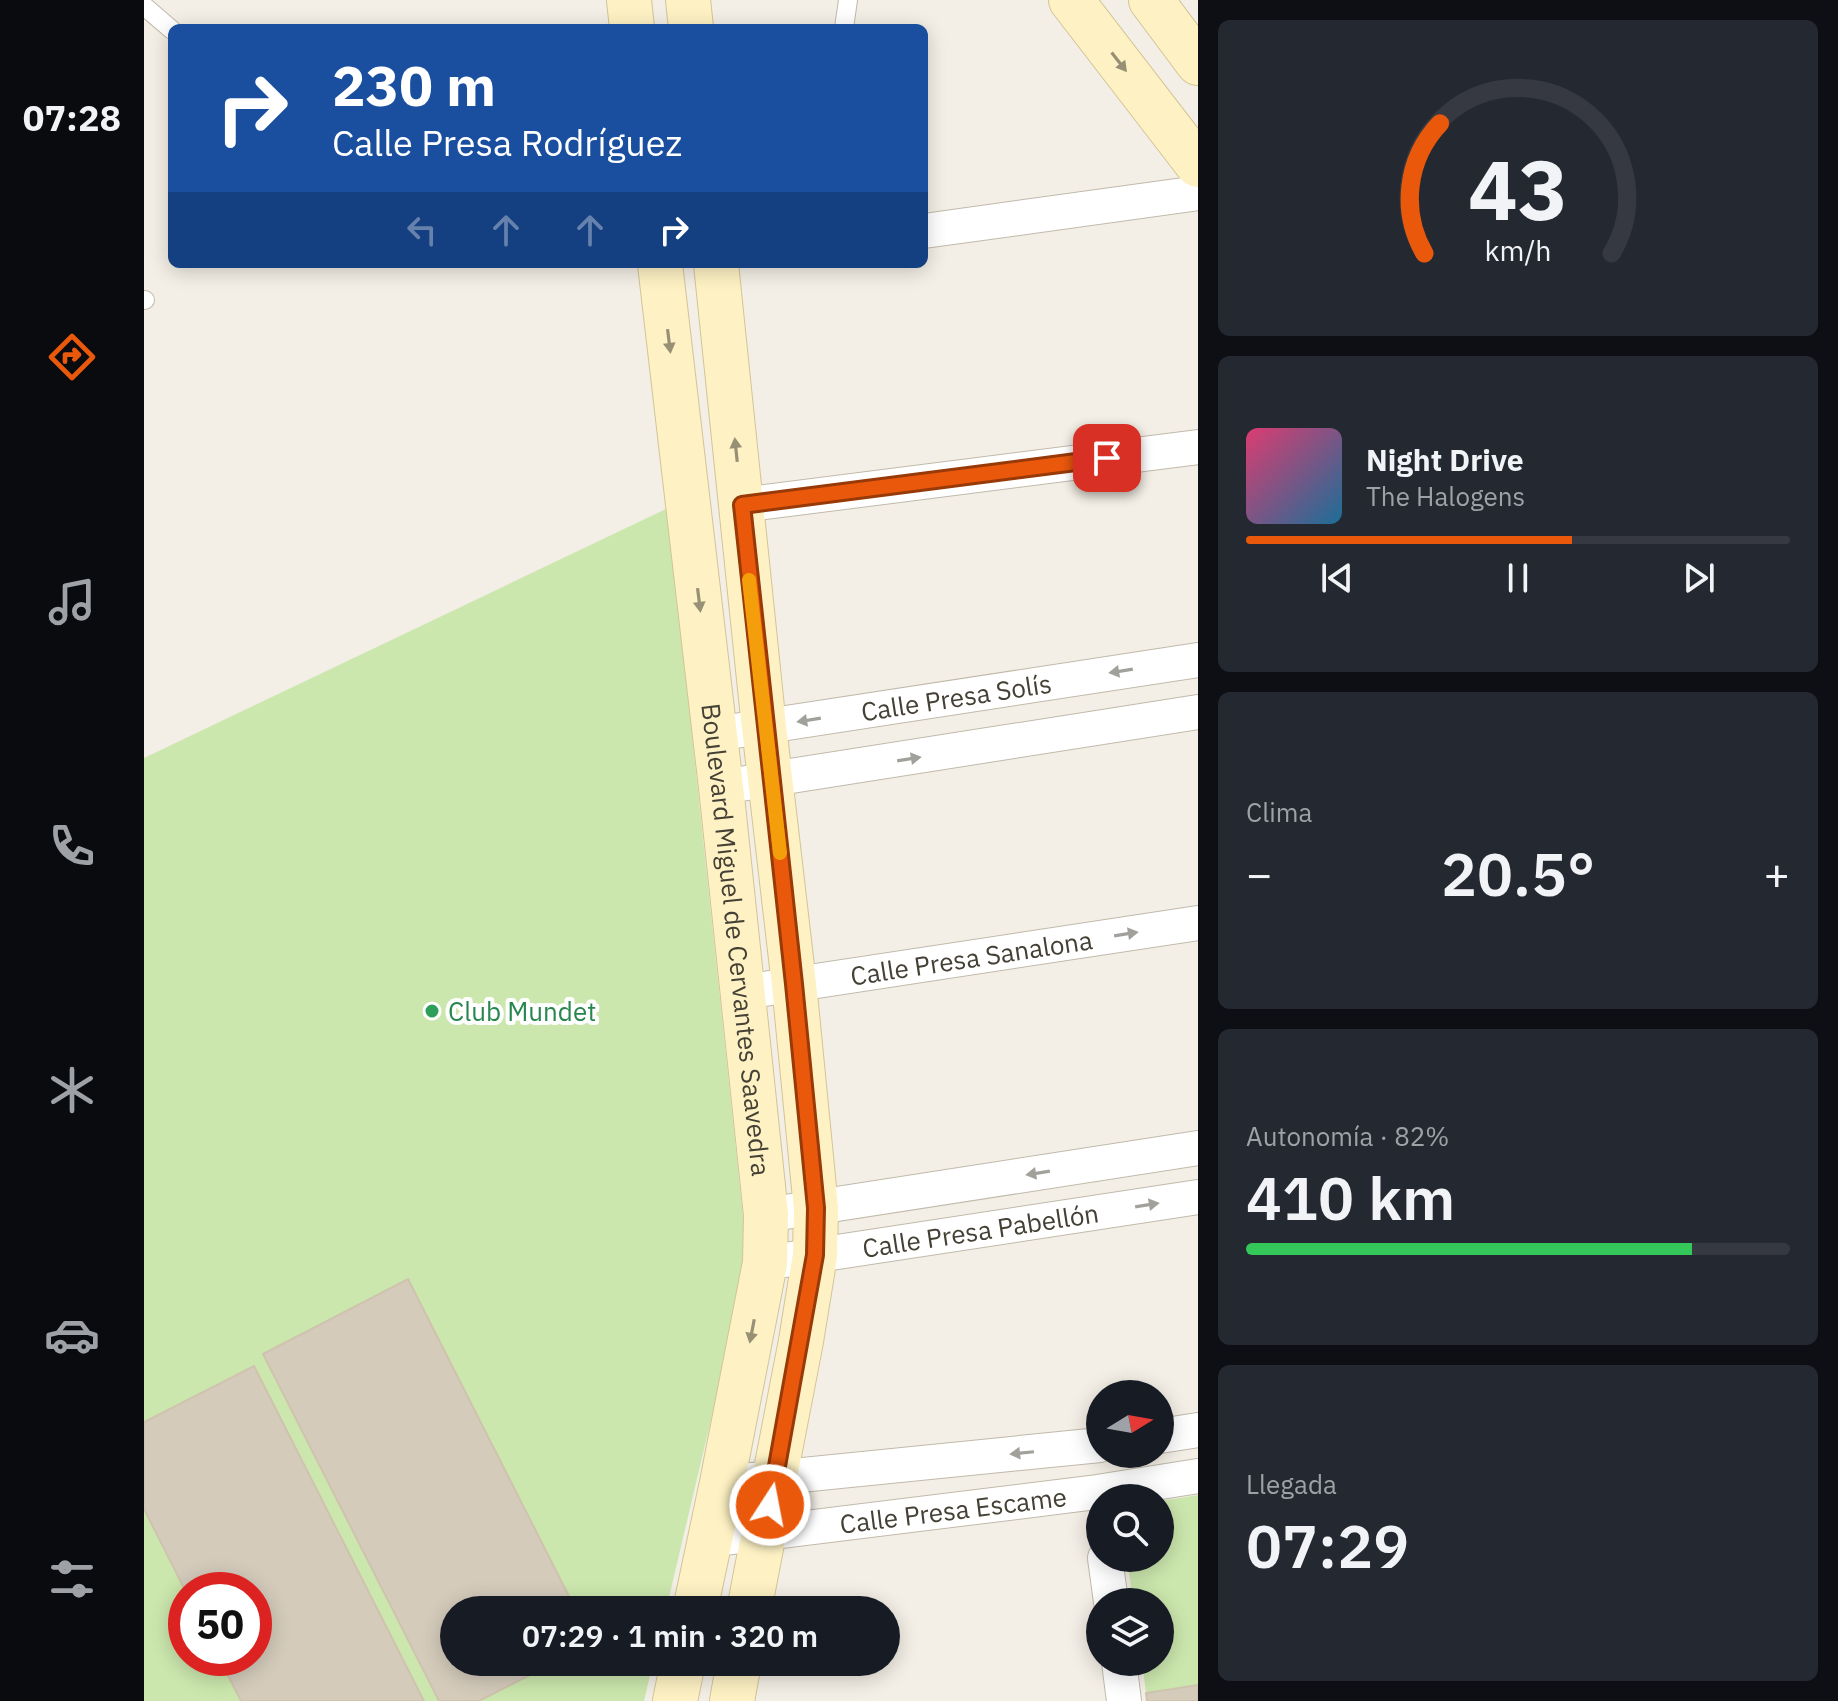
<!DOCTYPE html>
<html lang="es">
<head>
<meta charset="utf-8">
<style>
  body { margin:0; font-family:"IBM Plex Sans",sans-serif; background:#242831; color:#f1f3f6; height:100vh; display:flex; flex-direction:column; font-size:30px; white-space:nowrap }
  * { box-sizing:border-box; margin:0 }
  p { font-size:26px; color:#9ea1a6 }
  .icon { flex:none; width:44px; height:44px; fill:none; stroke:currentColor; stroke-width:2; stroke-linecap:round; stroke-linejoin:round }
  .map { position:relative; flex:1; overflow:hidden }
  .details { display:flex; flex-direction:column; gap:20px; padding:20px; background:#0d0f14; width:640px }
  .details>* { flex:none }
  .banner { position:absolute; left:24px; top:24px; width:760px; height:244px; border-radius:12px; box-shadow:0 4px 20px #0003; background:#1a4fa0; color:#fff; overflow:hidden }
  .needle { width:52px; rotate:79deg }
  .tools { position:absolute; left:942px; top:1380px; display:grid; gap:16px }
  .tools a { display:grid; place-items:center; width:88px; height:88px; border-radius:50%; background:#171b24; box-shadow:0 4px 20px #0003; font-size:40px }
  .speed { position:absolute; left:24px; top:1572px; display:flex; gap:16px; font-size:40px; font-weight:700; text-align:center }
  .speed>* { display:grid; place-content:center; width:104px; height:104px; border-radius:50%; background:#171b24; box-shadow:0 4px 20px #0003; line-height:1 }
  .speed .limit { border:12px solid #d22; background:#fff; color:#111 }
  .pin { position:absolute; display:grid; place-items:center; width:68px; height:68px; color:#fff; margin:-34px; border-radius:16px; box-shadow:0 4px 12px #0006 }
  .me { position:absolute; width:88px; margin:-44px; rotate:11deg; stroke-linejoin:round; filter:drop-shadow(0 0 6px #0008) }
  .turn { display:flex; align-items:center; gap:28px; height:168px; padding:0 32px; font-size:36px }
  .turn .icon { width:104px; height:104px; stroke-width:2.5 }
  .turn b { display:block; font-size:56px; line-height:68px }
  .lanes { display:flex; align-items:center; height:76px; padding:0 32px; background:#0003; justify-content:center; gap:40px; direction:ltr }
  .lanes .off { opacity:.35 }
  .big { font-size:60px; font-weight:600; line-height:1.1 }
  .details .tile { flex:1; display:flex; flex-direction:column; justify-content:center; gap:12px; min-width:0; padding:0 28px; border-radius:12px; background:#242831 }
  .details .dial { align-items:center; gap:0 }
  .dial svg { height:208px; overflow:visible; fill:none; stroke:#363941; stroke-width:7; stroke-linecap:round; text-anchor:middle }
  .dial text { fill:#f1f3f6; stroke:none }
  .song { display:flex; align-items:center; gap:24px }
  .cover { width:96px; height:96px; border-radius:12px; background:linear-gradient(135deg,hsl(340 70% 55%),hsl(200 70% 35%)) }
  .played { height:8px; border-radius:4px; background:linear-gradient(90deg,#ea580c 60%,#363941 60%) }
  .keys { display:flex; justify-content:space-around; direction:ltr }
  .heat { display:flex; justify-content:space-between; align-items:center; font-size:44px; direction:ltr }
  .charge { height:12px; border-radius:6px; background:linear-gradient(90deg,#34c759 82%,#363941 0) }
  .trip { position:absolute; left:296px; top:1596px; width:460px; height:80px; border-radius:40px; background:#171b24; box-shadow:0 4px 20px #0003; font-weight:600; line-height:80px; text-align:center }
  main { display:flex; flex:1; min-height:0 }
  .tabs { display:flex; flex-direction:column; width:144px; justify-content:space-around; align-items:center; background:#090b0e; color:#9ea1a6 }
  .tabs .icon { width:56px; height:56px }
  .tabs .selected { color:#ea580c }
  .tabs b { font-size:36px; color:#f1f3f6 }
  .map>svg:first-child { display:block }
  .green { fill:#cce7ae; fill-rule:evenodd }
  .building { fill:#d4cbbb; stroke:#cfc3ae; stroke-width:2 }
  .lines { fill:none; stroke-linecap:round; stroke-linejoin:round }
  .service-casing { stroke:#c1baab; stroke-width:20 }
  .minor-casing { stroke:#c1baab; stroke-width:36 }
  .secondary-casing { stroke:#d3c496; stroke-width:46 }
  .service { stroke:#fff; stroke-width:18 }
  .minor { stroke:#fff; stroke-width:34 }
  .secondary { stroke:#fef2c4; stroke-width:44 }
  .oneway { fill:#989075 }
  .oneway2 { fill:#a2a09a }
  .route-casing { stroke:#983908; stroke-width:20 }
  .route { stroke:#ea580c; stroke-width:14 }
  .slow { stroke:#f59e0b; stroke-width:14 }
  .leisure-dot { fill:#2e9e5b; stroke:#fff; stroke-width:3 }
  .labels { text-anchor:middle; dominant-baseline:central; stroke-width:8; stroke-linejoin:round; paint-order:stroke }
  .street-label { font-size:26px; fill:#454035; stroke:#fff }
  .leisure-label { font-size:26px; fill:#27864d; stroke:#fff; text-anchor:start }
</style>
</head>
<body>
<main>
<nav class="tabs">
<b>07:28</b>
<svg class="icon selected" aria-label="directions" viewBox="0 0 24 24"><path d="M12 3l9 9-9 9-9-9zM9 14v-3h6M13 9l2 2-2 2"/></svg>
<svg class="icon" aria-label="music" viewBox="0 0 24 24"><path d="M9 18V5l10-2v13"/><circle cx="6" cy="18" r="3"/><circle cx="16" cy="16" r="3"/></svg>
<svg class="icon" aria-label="phone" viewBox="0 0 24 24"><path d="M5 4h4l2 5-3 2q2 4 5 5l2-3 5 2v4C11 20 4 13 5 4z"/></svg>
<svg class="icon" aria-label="climate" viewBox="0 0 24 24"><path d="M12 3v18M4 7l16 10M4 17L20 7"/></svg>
<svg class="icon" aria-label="car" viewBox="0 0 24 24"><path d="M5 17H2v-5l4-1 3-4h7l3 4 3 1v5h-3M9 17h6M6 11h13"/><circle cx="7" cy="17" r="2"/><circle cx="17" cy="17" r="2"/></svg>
<svg class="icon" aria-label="filters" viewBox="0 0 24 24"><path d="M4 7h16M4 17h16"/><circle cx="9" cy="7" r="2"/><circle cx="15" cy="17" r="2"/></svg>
</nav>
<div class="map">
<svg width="1054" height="1701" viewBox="0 0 1054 1701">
  <rect width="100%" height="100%" fill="#f3efe6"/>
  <path class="green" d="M524 508 604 1263 522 1610H310V1662H509L500 1701H0V758ZM42 1590H110V1658H42Z
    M1054 1495V1685L1002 1693 998 1662H1016V1602H989L983 1558H1016V1501Z"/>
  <path class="building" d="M264 1279 432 1610H310V1662H411L335 1701H295L119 1354Z
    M110 1366 280 1701H97L75 1658H110V1590H42V1592L0 1509V1422Z
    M1054 1685V1701H1003L1002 1693Z"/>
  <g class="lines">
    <defs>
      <path id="service" d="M0 6 28 30
        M700 28 704 0
        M0 300H1"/>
      <g id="minor">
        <path d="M780 231 1054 193"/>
        <path d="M598 505 1054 447"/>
        <path id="s1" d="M571 734 1054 660"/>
        <path d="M577 787 1054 712"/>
        <path id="s2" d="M600 992 1054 923"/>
        <path d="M622 1215 1054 1148"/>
        <path id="s3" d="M621 1263 1054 1197"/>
        <path d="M1016 1436 1054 1430"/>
        <path d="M578 1483 956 1445"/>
        <path id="s4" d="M565 1540 953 1492 1054 1476"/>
        <path d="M961 1558 967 1602"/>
        <path d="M975 1662 980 1701"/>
      </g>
      <g id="secondary">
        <path d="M485 0 488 28"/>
        <path d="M544 0 547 28"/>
        <path d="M927 0 1054 165"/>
        <path d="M1007 0 1054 63"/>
        <path id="s5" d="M516 264 577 787 622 1215 621 1263 578 1483 551 1610"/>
        <path d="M572 264 620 727 650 984 672 1208 671 1255 657 1341 605 1610"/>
        <path d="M531 1701 539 1662"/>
        <path d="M588 1701 595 1662"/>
      </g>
    </defs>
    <use href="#service" class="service-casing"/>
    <use href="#minor" class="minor-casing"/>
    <use href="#secondary" class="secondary-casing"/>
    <use href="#service" class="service"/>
    <use href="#minor" class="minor"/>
    <use href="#secondary" class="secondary"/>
  </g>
  <defs><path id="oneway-solid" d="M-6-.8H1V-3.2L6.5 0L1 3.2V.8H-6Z" transform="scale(2)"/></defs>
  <g class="oneway">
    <use href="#oneway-solid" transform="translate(975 62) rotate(52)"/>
    <use href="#oneway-solid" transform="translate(525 341) rotate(83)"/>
    <use href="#oneway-solid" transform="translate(592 450) rotate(-96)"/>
    <use href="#oneway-solid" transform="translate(555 600) rotate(83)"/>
    <use href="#oneway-solid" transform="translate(608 1331) rotate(101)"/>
  </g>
  <g class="oneway2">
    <use href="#oneway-solid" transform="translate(977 671) rotate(171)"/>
    <use href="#oneway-solid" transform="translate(665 720) rotate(171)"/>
    <use href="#oneway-solid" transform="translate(765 759) rotate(-9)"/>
    <use href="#oneway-solid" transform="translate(982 934) rotate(-9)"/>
    <use href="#oneway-solid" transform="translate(894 1173) rotate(171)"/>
    <use href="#oneway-solid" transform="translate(1003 1205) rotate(-9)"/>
    <use href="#oneway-solid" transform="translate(878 1453) rotate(174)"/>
  </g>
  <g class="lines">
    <defs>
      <path id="route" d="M626 1505 671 1255 672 1208 650 984 598 505 963 458"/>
    </defs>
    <use href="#route" class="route-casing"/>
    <use href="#route" class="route"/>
    <path class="slow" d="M605 580 636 853"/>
  </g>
  <circle class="leisure-dot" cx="288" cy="1011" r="8"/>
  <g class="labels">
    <g class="street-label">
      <text stroke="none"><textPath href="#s1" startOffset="244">Calle Presa Solís</textPath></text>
      <text stroke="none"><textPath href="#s5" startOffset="680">Boulevard Miguel de Cervantes Saavedra</textPath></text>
      <text stroke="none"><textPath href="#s2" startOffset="230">Calle Presa Sanalona</textPath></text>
      <text stroke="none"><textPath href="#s3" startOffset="218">Calle Presa Pabellón</textPath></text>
      <text stroke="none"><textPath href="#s4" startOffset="246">Calle Presa Escame</textPath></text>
    </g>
    <g class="leisure-label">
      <text x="304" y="1011">Club Mundet</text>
    </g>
  </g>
</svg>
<div class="tools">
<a><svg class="needle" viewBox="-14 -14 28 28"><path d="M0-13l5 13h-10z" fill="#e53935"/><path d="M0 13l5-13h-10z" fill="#9ea1a6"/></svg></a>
<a><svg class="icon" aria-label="search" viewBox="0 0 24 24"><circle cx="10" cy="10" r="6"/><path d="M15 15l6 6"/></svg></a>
<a><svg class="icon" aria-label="layers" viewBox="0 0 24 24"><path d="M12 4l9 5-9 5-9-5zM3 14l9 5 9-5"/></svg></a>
</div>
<div class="speed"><div class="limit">50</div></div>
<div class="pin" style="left:963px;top:458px;background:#d93025"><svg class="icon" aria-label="arrive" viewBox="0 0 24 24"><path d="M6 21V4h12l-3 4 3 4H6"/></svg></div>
<svg class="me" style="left:626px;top:1505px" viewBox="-20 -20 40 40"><circle r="17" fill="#ea580c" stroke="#fff" stroke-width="3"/><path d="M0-11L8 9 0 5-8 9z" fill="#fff"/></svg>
<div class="trip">07:29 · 1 min · 320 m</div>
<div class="banner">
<div class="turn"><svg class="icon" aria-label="right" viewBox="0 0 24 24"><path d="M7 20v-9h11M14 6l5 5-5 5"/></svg><div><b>230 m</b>Calle Presa Rodríguez</div></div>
<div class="lanes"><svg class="icon off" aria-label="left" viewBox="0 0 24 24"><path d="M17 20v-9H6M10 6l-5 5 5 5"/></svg><svg class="icon off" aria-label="ahead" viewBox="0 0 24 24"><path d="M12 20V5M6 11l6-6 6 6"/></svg><svg class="icon off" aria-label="ahead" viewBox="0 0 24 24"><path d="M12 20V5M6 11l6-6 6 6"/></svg><svg class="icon" aria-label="right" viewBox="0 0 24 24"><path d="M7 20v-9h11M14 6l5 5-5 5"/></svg></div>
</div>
</div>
<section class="details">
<div class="tile dial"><svg viewBox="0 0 100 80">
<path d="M14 69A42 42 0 1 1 86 69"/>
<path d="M14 69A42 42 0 0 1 20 19" stroke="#ea580c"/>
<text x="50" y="56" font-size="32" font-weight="700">43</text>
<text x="50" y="72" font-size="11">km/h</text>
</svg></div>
<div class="tile">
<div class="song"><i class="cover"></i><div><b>Night Drive</b><p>The Halogens</p></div></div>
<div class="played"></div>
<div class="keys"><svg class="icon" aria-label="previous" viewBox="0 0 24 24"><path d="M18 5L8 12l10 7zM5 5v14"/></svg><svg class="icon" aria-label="pause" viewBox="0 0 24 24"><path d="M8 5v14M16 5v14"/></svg><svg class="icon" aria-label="next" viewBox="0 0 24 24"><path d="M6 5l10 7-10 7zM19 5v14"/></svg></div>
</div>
<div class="tile"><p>Clima</p>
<div class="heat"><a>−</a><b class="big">20.5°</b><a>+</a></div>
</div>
<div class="tile"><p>Autonomía · 82%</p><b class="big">410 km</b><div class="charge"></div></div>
<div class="tile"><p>Llegada</p><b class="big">07:29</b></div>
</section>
</main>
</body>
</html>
